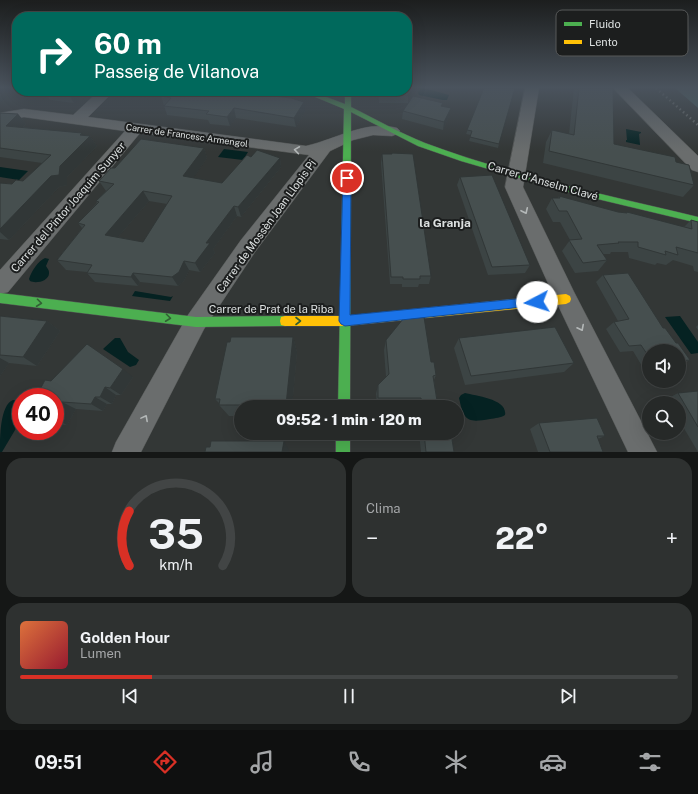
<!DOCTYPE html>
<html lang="es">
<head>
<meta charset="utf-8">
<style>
  body { margin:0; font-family:"Public Sans",sans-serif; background:#2e3130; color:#f1f3f6; height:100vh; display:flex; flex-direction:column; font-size:15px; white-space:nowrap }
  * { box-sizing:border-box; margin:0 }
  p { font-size:13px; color:#a4a6a8 }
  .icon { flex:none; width:22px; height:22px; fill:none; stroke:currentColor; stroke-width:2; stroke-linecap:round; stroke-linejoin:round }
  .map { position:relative; height:452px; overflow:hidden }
  .side { display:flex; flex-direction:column; gap:6px; padding:6px; background:#151716; flex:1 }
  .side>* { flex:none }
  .guide { position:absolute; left:12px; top:12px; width:400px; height:84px; border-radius:16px; box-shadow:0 4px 16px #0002,0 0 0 1px #424545; background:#00695c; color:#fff; overflow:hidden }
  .tools { position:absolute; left:642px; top:344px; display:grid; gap:8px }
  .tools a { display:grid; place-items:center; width:44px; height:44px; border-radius:50%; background:#262928; box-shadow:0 4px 16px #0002,0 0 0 1px #424545; font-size:20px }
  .speed { position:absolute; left:12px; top:388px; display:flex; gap:8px; font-size:20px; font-weight:700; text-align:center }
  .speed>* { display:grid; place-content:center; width:52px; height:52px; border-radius:50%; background:#262928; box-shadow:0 4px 16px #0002,0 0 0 1px #424545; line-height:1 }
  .speed .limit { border:6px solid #d22; background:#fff; color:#111 }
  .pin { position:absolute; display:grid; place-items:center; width:34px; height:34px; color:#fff; margin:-17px; border:2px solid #fff; border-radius:50%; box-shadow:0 1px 4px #0007 }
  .me { position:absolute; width:44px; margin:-22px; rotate:265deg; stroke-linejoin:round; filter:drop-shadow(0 0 3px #0008) }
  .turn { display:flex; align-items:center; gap:14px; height:84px; padding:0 16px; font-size:18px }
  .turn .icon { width:52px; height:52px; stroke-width:2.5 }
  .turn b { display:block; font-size:28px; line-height:34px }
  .big { font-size:30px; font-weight:800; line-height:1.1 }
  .side .tile { flex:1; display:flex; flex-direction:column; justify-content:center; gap:6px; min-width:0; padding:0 14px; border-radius:16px; background:#2e3130 }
  .side .dial { align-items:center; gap:0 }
  .dial svg { height:104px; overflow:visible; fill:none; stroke:#424545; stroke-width:7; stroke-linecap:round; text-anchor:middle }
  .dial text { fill:#f1f3f6; stroke:none }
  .song { display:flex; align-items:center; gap:12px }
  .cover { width:48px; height:48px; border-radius:6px; background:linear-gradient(135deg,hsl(20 70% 55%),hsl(350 70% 35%)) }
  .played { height:4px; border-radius:2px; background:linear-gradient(90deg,#d93025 20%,#424545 20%) }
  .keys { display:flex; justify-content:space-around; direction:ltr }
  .heat { display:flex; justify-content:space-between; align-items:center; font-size:22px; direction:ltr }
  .side .tiles { flex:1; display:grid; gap:6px; grid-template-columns:1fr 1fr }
  .tile:last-child { grid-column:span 2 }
  .trip { position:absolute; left:234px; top:400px; width:230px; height:40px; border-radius:20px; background:#262928; box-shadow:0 4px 16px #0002,0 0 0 1px #424545; font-weight:800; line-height:40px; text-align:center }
  .tab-bar { display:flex; height:64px; justify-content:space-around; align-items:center; background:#0f1010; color:#a4a6a8 }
  .tab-bar .icon { width:28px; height:28px }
  .tab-bar .current { color:#d93025 }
  .tab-bar b { font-size:18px; color:#f1f3f6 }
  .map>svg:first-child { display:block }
  .green { fill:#46605f }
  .water { fill:#052222 }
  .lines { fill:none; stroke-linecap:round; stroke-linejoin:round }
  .street-casing { stroke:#525554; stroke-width:1 }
  .fast-casing { stroke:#525554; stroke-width:1 }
  .slow-casing { stroke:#525554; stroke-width:1 }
  .street { fill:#6a6d6d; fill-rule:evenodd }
  .fast { fill:#4caf50; fill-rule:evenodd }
  .slow { fill:#ffc107; fill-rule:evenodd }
  .rail { stroke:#6a6d6c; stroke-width:2.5; stroke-dasharray:1.5 3; stroke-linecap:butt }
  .wall { fill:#3c4444; fill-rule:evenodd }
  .shaded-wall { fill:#313737 }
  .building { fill:#464f4f; stroke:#313737; fill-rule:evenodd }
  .oneway { stroke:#b4b8b8 }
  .oneway2 { stroke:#325f34 }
  .route { fill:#1a73e8; stroke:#114b97 }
  .labels { text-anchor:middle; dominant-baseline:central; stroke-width:4; stroke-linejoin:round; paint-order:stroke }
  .far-street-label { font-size:9px; fill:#dce0e0; stroke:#1c1e1e }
  .street-label { font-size:11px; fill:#dce0e0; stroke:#1c1e1e }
  .neighbourhood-label { font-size:12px; font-weight:bold; fill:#dce0e0; stroke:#1c1e1e }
  .key { fill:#1c1e1e; stroke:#565858; stroke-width:1 }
  .key-label { font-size:11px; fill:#dce0e0 }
</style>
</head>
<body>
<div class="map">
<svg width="698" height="452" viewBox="0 0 698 452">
  <rect width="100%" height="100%" fill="#333736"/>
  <path class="green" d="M675 88H698V108Z"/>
  <path class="water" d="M417 88H424L449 95 447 100H443L419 95 418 93 420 89Z
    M626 129 641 132V133L639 134 640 145 626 142V140H627Z
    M224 149 248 152 243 160 218 157Z
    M0 167 28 171 19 180 0 177Z
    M45 258 49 259 46 266C47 268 49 270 49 272 50 281 36 284 30 281L29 279C31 272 38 261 45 258Z
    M135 291 171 297 173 296 170 301 132 296Z
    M680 316 698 342V353L691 354 665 317Z
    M115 338H120L128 352 139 360 136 365 130 367 103 349Z
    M465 393C476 396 508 399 505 415 501 418 495 418 490 419 467 423 464 421 459 398L461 395Z
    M13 400 21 401V420L2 452H0C0 437 0 405 13 400Z"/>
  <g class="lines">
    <defs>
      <path id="street" d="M525 88H539L523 187 574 292 657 452H628L555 299 505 187Z
        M613 88H628L698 156V172L692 170Z
        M99 91H114L88 117 306 146C337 139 365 120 397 128L400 131 397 134 392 136 373 135 353 140 330 151 255 252 204 329 141 452H112L116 442 188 315 241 240 309 155 140 133 8 292 0 294V270L125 131 24 117 0 121V113L24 109 73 115Z"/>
      <path id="fast" d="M301 91H310L345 104V91H351V107C375 119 400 133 425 143 513 176 607 195 698 217V223L564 191 461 161 418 146 351 112 350 407H338L344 109Z
        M0 293 196 317 285 316 289 317 290 321 289 325 285 326 196 327 0 303Z
        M336 433H350V452H336Z"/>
      <path id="slow" d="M566 294 570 296 571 299 570 302 566 304 345 326H285L281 325 280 321 281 317 285 316H345Z"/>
    </defs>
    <use href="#street" class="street-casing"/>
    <use href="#fast" class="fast-casing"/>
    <use href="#slow" class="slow-casing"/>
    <use href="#street" class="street"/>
    <use href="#fast" class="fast"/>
    <use href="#slow" class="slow"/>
    <path class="rail" d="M656 88 698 125"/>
  </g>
  <path class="wall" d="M484 88 499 144 498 148 469 141 471 135 466 134Z
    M574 88H613L614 144 676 162 694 185 683 197 543 163 546 142 552 130 569 134Z
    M44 91H88L74 103 50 100Z
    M166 91H255L253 94 305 111 296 127 236 118 230 126 210 124 208 120 167 115 161 96Z
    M378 91H407L408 95V103H379Z
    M442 106 449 116 443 130 402 119 403 111Z
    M0 113 18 114 26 124 23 127 90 136 97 146 67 177V185L59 187 9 240 0 239V183L12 184 23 181 42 163 0 157Z
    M204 148 207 158 193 178 222 183 251 157 280 158 281 167 241 217 237 216 213 249 215 253 200 272 189 270 184 281 178 286 140 282 138 286 95 282 87 273V272L66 270 57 260 82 228 78 223 97 203 96 201 106 191 99 181 115 168ZM149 201 167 204 143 242 118 237Z
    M382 154 431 276 429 284H419L418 287H402V284H390L381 163Z
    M460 177 530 265 525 273 488 275 457 185Z
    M559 196 618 212 626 213 627 212 684 227 691 220 698 222V272L694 271 693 266 673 260 666 265 657 263 655 265 629 258 628 252H611L610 254H603L607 260 598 271 575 273 562 251 570 240 560 222H553L546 209 552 198H558Z
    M603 275 663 328 690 360 679 366V351H649V366H642L633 351 620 352 606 329 614 322 618 321 596 282Z
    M0 316 47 321 60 331 37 366 9 363 0 376Z
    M698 325V330L696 327Z
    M293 337 297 352 292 407H241V416H229L219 405V403L215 399Z
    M459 338 574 363 564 372 465 385 454 348Z
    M386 340 431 362 436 375 434 380 438 407 377 406 376 394 378 385 386 377 384 350Z
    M133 377 121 395H116L112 404H107L103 411 76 409 67 425 55 424V397L51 381Z
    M698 391V452L679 420V403H669L667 399 678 393Z
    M539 423 605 436 598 439 603 452H538L530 429Z
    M419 433H451L454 452H421Z"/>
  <path class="shaded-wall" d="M2 88H10L13 92 0 103V90Z
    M68 91H88L74 103 67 92Z
    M246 91H255L247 102 244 93Z
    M304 102 305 111 296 127 294 118Z
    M234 108 236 118 230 126 227 117Z
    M451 108 449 116 443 130 444 122Z
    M18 114 26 124 14 136 6 126Z
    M82 133 86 140 90 136 97 146 67 177V185L59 187 9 240 0 232V229L60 166 80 135Z
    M204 148 207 158 188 186 183 176Z
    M280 158 281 167 241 217 238 207Z
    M143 191 149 201 112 244 105 235Z
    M234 206 237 216 213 249 215 253 200 272 195 263 206 243Z
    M184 261 189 270 184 281 178 286 172 277Z
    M133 273 140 282 138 286 131 277Z
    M47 321 60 331 37 366 23 357Z
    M293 337 297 352 292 407H287L286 405Z
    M0 358 9 363 0 376Z
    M123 369 133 377 121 395 110 388Z
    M105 387 116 395 112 404 100 397Z
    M95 397 107 404 103 411 91 404Z
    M62 402 76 409 67 425 55 419V414Z
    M284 441 289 450V452H282Z"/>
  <path class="building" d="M407 88 408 95H379V91H407Z
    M484 88H515L499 144 470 137 472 131 467 130Z
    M579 88H613L614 144 675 157 676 162 689 165 694 185 549 151 552 130 574 135Z
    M166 91H246L244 93 291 98 304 102 294 118 234 108 227 117 206 114 209 111 164 106 171 98 161 96Z
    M413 96 443 103 441 106 451 108 444 122 403 111Z
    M0 113 18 114 6 126 82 133 80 135 90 136 60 166 59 175 51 176 0 229V183L12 184 16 180 23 181 51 155 0 148Z
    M141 139 204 148 183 176 222 183 247 155 251 157 257 150 280 158 238 207 234 206 206 243H210L195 263 184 261 179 272 172 277 133 273 131 277 87 273 92 265 57 260 85 225 78 223 99 202 96 201 114 184 99 181 111 168H115ZM143 191 172 196 143 242 105 235Z
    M392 153 413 154 431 276H420V279H403V277H391L382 154H392Z
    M492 175 530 265 492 267 460 177Z
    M559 196 618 212 627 213V212L692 229 691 220 698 222V253L676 247 678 255 665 251 666 255 638 247V242H618L619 243 597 245 607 260 583 263 569 240 582 239 567 211H559L552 198H560Z
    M628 273 663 328H665L676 343H678L690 360 679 361V351H649V357L641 345 629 346 614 322 629 319 603 275Z
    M0 316 47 321 23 357 0 355Z
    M424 317 431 362H434L436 375 433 376 438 407H422L421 398H378V385L389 374 386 340 403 319Z
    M555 327 574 363 471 376 459 338Z
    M231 337H293L286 405H219L220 399H215L227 342H230Z
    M87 344 123 369 110 388 105 387 100 397H95L91 404 62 402 55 414V397H36L45 380 51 381Z
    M698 391V427L678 393Z
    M597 418 605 436H597L603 452H550L539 423Z
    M424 433H451L454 452H426Z
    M211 441H284L282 452H205L206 447H210Z"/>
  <defs><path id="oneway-chevron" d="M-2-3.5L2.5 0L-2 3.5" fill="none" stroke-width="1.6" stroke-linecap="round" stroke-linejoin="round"/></defs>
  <g class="oneway">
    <use href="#oneway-chevron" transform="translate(297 150) rotate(-172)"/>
    <use href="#oneway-chevron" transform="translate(525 211) rotate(65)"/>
    <use href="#oneway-chevron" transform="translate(581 328) rotate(63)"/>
    <use href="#oneway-chevron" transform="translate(145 418) rotate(-62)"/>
  </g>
  <g class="oneway2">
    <use href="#oneway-chevron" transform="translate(39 303) rotate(7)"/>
    <use href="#oneway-chevron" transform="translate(168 318) rotate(7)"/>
    <use href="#oneway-chevron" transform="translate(298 321)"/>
  </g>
  <linearGradient id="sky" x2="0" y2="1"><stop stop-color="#1c1e1e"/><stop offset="0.58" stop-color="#4a535d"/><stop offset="1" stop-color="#4a535d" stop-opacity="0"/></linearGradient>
  <rect width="698" height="151" fill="url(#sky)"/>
  <path class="route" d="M347 175 351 178 350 315 537 297 541 298 543 302 541 305 345 326 341 324 339 321 343 178Z"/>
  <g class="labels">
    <g class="far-street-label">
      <text transform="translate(187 135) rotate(8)">Carrer de Francesc Armengol</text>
    </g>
    <g class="street-label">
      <text transform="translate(543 181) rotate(16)">Carrer d'Anselm Clavé</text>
      <text transform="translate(68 207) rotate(-49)">Carrer del Pintor Joaquim Sunyer</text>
      <text transform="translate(266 226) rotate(-54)">Carrer de Mossèn Joan Llopis Pi</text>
      <text x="271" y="309">Carrer de Prat de la Riba</text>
    </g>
    <g class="neighbourhood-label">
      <text x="445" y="223">la Granja</text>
    </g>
  </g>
  <rect x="556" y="10" width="132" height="46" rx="6" class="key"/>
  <rect x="564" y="22" width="18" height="4" fill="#4caf50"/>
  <rect x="564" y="40" width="18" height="4" fill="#ffc107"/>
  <g class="key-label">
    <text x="589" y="28">Fluido</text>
    <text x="589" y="46">Lento</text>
  </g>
</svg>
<div class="tools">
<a><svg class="icon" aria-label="sound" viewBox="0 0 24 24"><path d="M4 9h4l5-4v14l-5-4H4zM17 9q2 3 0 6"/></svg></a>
<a><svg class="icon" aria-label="search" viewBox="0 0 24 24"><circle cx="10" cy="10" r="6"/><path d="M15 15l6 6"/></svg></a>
</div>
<div class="speed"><div class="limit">40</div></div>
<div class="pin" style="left:347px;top:178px;background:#d93025"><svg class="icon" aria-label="arrive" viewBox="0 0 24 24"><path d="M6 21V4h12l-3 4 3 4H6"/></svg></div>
<svg class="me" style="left:537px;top:302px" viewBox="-20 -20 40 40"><circle r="19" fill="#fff"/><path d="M0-13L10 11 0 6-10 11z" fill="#1a73e8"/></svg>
<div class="trip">09:52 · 1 min · 120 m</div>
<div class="guide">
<div class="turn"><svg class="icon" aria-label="right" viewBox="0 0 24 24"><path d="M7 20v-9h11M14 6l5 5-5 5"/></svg><div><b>60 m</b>Passeig de Vilanova</div></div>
</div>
</div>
<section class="side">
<div class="tiles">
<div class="tile dial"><svg viewBox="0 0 100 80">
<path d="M14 69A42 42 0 1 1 86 69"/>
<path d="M14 69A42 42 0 0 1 14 27" stroke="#d93025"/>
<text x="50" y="56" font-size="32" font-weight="700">35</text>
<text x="50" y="72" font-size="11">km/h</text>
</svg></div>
<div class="tile"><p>Clima</p>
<div class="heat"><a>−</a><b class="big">22°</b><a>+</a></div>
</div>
<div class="tile">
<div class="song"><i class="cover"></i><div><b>Golden Hour</b><p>Lumen</p></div></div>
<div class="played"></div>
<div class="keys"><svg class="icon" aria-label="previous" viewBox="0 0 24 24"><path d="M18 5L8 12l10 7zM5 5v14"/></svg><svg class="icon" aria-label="pause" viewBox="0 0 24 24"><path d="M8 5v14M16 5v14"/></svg><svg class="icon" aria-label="next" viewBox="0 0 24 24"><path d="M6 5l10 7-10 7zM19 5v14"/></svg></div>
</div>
</div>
</section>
<nav class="tab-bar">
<b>09:51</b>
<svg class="icon current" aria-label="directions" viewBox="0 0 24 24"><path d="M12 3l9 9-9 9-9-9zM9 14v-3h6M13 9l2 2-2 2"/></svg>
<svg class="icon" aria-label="music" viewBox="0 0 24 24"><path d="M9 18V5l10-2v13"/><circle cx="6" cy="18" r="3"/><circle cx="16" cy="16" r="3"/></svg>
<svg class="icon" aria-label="phone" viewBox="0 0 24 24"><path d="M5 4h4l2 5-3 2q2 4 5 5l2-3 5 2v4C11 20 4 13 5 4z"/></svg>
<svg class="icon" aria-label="climate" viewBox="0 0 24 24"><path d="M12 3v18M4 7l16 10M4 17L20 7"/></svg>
<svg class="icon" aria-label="car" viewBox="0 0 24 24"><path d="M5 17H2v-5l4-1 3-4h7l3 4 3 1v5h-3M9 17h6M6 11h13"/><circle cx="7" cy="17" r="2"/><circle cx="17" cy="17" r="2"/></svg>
<svg class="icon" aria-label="filters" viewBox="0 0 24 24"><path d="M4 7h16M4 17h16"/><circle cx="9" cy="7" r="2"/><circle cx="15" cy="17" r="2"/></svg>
</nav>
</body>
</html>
